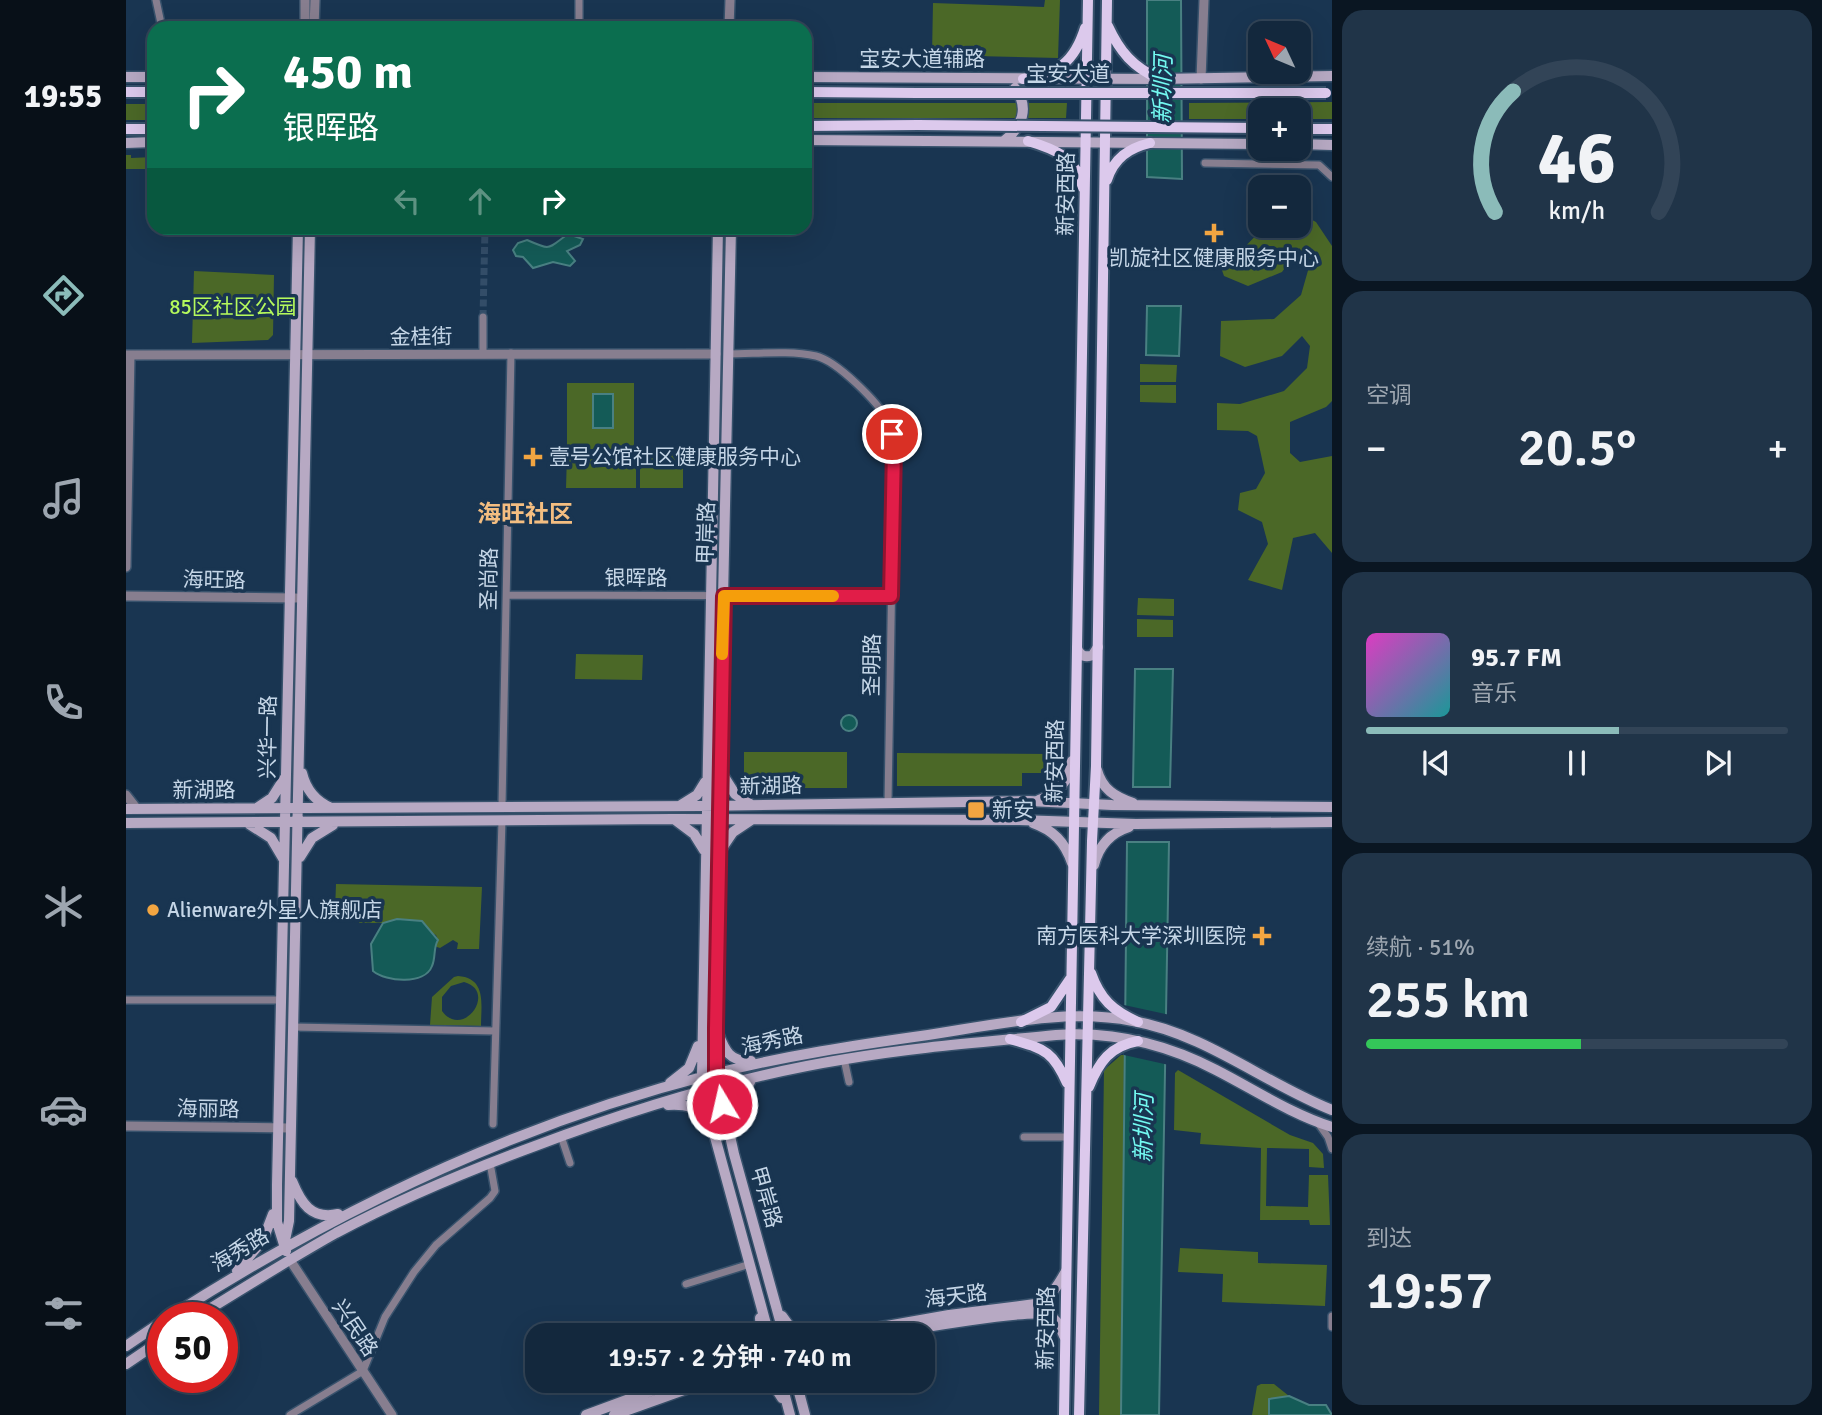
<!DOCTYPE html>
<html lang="zh">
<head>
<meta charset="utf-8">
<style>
  body { margin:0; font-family:Signika,"Noto Sans SC",sans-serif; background:#203448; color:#f1f3f6; height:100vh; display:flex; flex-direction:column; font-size:26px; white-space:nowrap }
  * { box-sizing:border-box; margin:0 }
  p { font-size:23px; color:#9da6b0 }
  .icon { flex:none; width:38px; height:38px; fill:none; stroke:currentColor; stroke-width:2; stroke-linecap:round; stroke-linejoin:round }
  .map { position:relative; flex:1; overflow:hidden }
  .side { display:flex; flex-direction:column; gap:10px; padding:10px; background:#0a1622; width:490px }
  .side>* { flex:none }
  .banner { position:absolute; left:21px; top:21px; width:665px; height:214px; border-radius:21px; box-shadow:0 7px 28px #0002,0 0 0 2px #324457; background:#0b6e4f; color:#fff; overflow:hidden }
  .needle { width:46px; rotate:314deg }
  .controls { position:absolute; left:1122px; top:21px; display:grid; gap:14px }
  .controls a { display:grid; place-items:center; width:63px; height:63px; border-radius:14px; background:#13283d; box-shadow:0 7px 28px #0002,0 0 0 2px #324457; font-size:35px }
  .speed { position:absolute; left:21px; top:1302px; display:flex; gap:14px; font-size:35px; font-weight:700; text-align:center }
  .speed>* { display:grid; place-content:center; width:91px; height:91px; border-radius:50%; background:#13283d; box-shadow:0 7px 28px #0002,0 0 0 2px #324457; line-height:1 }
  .speed .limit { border:10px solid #d22; background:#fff; color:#111 }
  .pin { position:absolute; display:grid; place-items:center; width:60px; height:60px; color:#fff; margin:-30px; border:4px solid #fff; border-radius:50%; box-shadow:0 2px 7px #0007 }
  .me { position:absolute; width:77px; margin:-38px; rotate:351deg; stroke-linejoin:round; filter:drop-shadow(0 0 5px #0008) }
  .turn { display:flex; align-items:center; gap:24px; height:147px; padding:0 21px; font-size:32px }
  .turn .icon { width:91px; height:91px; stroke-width:2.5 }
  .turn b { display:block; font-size:49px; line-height:60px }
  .lanes { display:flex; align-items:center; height:66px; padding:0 21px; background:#0003; justify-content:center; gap:35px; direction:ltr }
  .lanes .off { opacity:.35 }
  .big { font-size:52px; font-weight:600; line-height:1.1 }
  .side .card { flex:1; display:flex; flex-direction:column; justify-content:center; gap:10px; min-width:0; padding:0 24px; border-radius:21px; background:#203448 }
  .side .dial { align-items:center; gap:0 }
  .dial svg { height:182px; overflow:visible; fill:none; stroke:#324457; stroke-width:7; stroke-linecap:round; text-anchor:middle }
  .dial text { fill:#f1f3f6; stroke:none }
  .song { display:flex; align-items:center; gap:21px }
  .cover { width:84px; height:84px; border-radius:10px; background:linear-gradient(135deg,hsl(310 70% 55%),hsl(180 70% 35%)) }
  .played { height:7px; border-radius:4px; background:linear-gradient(90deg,#8bbbb9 60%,#324457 60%) }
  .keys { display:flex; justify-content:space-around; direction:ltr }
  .heat { display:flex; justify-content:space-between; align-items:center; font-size:38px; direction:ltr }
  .charge { height:10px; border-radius:5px; background:linear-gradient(90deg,#34c759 51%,#324457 0) }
  .trip { position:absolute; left:399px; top:1323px; width:410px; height:70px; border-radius:21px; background:#13283d; box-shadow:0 7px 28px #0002,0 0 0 2px #324457; font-weight:600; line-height:70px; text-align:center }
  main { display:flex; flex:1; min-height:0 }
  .tab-bar { display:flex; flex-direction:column; width:126px; justify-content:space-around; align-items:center; background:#081018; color:#9da6b0 }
  .tab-bar .icon { width:49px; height:49px }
  .tab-bar .current { color:#8bbbb9 }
  .tab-bar b { font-size:32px; color:#f1f3f6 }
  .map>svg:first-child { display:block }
  .green { fill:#4b6827; fill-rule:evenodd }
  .water { fill:#145b57; stroke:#498082; stroke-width:2 }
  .pier { fill:#193551 }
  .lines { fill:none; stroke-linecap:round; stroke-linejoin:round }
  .minor-tunnel { stroke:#334d68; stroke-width:7; stroke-dasharray:7 3.5; stroke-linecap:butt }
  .minor-casing { stroke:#38526c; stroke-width:10 }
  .tertiary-casing { stroke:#38526c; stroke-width:12 }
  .secondary-casing { stroke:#38526c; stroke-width:13 }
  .primary-casing { stroke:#38526c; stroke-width:14 }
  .minor { stroke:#877e8f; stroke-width:7 }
  .tertiary { stroke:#877e8f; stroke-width:9 }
  .secondary { stroke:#b7a9c3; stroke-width:10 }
  .primary { stroke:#dcc9ec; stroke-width:10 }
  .primary-bridge-casing { stroke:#38526c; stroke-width:14; stroke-linecap:butt }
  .primary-bridge { stroke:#dcc9ec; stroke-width:10 }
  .route-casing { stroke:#92132f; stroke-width:18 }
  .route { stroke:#e11d48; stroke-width:12 }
  .slow { stroke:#f59e0b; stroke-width:12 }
  .poi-dot { fill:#f2a541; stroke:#193551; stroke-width:2.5 }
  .labels { text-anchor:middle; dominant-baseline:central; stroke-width:7; stroke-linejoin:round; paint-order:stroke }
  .street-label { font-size:21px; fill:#c5d6e7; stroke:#193551 }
  .poi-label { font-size:21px; fill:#c5d6e7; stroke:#193551; text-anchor:start }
  .park-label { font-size:21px; fill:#b5f95c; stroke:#193551 }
  .water-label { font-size:23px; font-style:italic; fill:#73f9f1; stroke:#193551 }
  .quarter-label { font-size:24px; font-weight:bold; fill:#f4be81; stroke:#193551 }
</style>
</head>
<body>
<main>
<nav class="tab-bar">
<b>19:55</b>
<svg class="icon current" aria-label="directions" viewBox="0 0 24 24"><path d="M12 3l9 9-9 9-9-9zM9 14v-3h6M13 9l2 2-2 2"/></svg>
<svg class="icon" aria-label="music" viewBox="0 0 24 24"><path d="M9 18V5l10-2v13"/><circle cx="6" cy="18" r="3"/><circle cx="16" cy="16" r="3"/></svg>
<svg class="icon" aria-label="phone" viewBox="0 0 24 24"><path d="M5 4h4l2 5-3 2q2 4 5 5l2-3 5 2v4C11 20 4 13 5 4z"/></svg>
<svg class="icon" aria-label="climate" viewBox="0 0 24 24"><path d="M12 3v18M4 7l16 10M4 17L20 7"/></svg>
<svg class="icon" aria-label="car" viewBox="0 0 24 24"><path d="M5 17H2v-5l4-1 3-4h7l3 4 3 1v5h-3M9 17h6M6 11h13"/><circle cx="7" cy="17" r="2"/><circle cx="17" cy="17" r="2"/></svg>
<svg class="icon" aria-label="filters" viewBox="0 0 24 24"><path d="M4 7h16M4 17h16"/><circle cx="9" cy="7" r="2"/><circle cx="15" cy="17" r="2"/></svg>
</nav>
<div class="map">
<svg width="1206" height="1415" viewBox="0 0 1206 1415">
  <rect width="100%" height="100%" fill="#193551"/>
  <path class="green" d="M919 0H934L932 58 806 55 807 3 918 7Z
    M1206 102V119H1173L1172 110H1134V119H1063V103Z
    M679 103H941L940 118H679Z
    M0 104H28V120H0Z
    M0 155H5V158L28 157V169H0Z
    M1173 213 1190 222 1206 246V401L1200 407 1164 422V453L1174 462 1206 456V553L1189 533 1167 538 1156 590 1122 580 1142 544 1136 522 1112 510 1114 493 1130 489 1139 473 1131 436 1122 431 1091 430V403L1114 404 1158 391 1181 368 1184 346 1176 336 1156 356 1119 367 1094 356 1095 321 1148 319 1175 295 1185 260 1173 248 1156 272 1122 286 1098 276 1092 259 1111 255 1139 226H1172Z
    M68 271 148 275 147 335 142 340 66 343Z
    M1014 364 1051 365 1050 382H1014Z
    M441 383H508V449H441Z
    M1014 385H1050V403L1014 402Z
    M441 454 510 455V488H440Z
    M514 454H549L550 458H557V488H514Z
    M1012 598 1048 599V616L1011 615Z
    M1011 619 1047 620V637H1011Z
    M450 654 517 655 516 680 449 679Z
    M618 752H721V788H632L618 774Z
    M771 753 925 754 924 773H896V786H771Z
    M210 884 356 887 353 949H331L332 943 327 940 314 948 308 946 312 940 310 935 271 919 257 923H233V911H209Z
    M332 976C361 978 355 1005 355 1026L304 1025 306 997 328 977ZM338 982C372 991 337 1040 316 1011V997L325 986Z
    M995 1055H998L995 1415H973L978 1070Z
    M1052 1070 1164 1135 1187 1143 1197 1154 1198 1168 1183 1167V1149L1141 1148 1140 1206 1182 1207 1183 1175H1202L1204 1225H1184L1183 1220H1134L1135 1148 1074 1144 1075 1133 1048 1130 1049 1073Z
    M1054 1248 1132 1252V1263L1201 1265 1199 1306 1096 1302 1097 1274 1052 1272Z
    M1135 1384H1148L1163 1396 1144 1400 1143 1415H1126L1131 1386Z"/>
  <path class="water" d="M1021 0H1055L1056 179 1021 177Z
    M442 234 457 239 454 245 441 251 449 261 444 266 427 262 407 268 397 257 390 256 387 250 392 243 401 240C426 251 421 249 442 234Z
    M1021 306H1055L1053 356 1020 355Z
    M467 394H487V428H467Z
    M1009 669H1047L1044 787H1007Z
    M715 723a8 8 0 1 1 16 0a8 8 0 1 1-16 0Z
    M1001 842H1043L1033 1415H995Z
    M271 919 296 921 312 940C307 948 310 957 306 966 299 985 260 982 247 971L245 944 257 923Z
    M1163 1396 1183 1405H1200L1206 1415H1143V1399Z"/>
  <path class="pier" d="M998 1005 1044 1015 1043 1065 998 1055Z"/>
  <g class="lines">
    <path class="minor-tunnel" d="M357 317 359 228"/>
    <defs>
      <path id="minor" d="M30 0 36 28
        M453 28V0
        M1079 163 1193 165 1206 177
        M357 353V317
        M602 354C630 354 663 350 690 356 711 361 752 402 762 421 766 430 767 438 768 448L762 802
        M381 595 765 596
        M376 805 385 353
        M0 1000H156
        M167 1027 369 1031
        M718 1059 723 1082
        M1192 1123 1202 1137 1206 1149
        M367 1124 376 820
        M435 1136 444 1163
        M898 1137H942
        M560 1284 624 1264
        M1206 1327V1316
        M164 1415 237 1371 259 1317 288 1272 310 1245 364 1198 369 1191 364 1163"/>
      <path id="tertiary" d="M179 28V0
        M188 28 189 0
        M603 28 604 0
        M1075 79 1078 0
        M0 355 590 354
        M0 567 4 355
        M0 596 170 598
        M0 795 11 809
        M0 1126 164 1128
        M164 1260 266 1415"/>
      <path id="secondary" d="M0 77H28
        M679 77 1033 79 1206 76
        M679 140 1134 144
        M878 141C896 127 904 108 889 88
        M0 143 28 142
        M1172 144 1206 145
        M592 228 576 1076 589 1137 643 1335
        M605 228 592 830 590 1073 608 1154 658 1335
        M951 648C953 656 960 658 967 655L972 647
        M971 770C976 789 989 797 1007 803
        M595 772 609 794 624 804
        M176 773C180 790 189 801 205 808
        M913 800C932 793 943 782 946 761
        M555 805 571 795 579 782
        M131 808 146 798 158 779
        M0 809 574 806 903 801 986 805 1206 807
        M548 819 568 834 578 850
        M0 823 547 819 893 820 1010 824 1206 822
        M907 823C927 830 939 842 946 863
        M123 824 145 838 158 860
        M592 854 607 832 625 820
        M174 857 186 838 207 825
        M968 865C973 845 984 833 1003 827
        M592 1033C599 1051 604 1062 625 1061
        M544 1083 563 1068 572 1046
        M542 1105C560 1104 572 1106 582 1123
        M606 1126C604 1106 606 1093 624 1082
        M166 1181C175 1203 185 1220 212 1214
        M158 1245 163 1221 184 228
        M160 1251 151 1222V1185L172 228
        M111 1271 137 1240 147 1214
        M656 1316 664 1327 674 1335
        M42 1318C210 1210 393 1123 587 1074 658 1056 730 1045 802 1035 868 1025 941 1008 1007 1021 1080 1034 1138 1083 1206 1110
        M69 1318C116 1289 162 1260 210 1233 274 1199 341 1171 409 1146 509 1108 614 1076 720 1059 789 1047 860 1042 930 1035 987 1031 1040 1044 1090 1070 1129 1090 1165 1114 1206 1127
        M634 1318 635 1335
        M710 1335 823 1315 909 1304C925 1297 932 1286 940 1271
        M756 1335C781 1330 906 1308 922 1315 931 1319 935 1328 938 1336
        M0 1346 37 1321
        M0 1364 37 1339
        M645 1381 656 1398
        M655 1381 664 1415
        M670 1381 679 1415
        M460 1415 552 1381
        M488 1415 583 1381"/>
      <path id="primary" d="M982 26C994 52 1007 67 1033 79
        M897 79C932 73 948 63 959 28
        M0 92H28
        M679 92 791 93
        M679 126 792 125
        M0 129H28
        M1172 129H1206
        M902 141C929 149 950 157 957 188
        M981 180C988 158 1003 148 1024 143
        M965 973C974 999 987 1011 1012 1022
        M895 1022 925 1007 944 979
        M884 1039C917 1049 926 1049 941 1083
        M963 1087C973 1062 984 1046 1012 1041
        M938 1415 962 0
        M953 1415 966 841 970 766 981 0"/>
    </defs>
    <use href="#minor" class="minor-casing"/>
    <use href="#tertiary" class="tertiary-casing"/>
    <use href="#secondary" class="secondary-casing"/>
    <use href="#primary" class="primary-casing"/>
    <use href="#minor" class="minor"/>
    <use href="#tertiary" class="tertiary"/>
    <use href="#secondary" class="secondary"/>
    <use href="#primary" class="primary"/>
    <defs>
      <path id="primary-bridge" d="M791 93H1200
        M792 125 1134 128"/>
    </defs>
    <use href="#primary-bridge" class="primary-bridge-casing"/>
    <use href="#primary-bridge" class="primary-bridge"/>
  </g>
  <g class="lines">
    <defs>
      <path id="route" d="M596 1104 590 1073V1028L598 596H765L768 448 766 434"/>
    </defs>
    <use href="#route" class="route-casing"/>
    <use href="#route" class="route"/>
    <path class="slow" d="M596 654 598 596H707"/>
  </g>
  <g class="poi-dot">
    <path d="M1084.5 222.5h7v7h7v7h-7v7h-7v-7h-7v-7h7z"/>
    <path d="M403.5 446.5h7v7h7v7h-7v7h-7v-7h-7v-7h7z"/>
    <rect x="841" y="801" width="18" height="18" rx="3.5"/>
    <circle cx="27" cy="910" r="7"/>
    <path d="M1132.5 925.5h7v7h7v7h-7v7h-7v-7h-7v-7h7z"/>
  </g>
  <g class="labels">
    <g class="street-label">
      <text x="796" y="59">宝安大道辅路</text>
      <text x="942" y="74">宝安大道</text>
      <text transform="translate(940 194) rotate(-89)">新安西路</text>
      <text transform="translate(295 337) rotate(-1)">金桂街</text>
      <text transform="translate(580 533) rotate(-88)">甲岸路</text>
      <text x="510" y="578">银晖路</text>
      <text transform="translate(363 579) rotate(-89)">圣尚路</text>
      <text transform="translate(88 580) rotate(1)">海旺路</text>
      <text transform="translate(746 665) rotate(-89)">圣明路</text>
      <text transform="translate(142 737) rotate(-89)">兴华一路</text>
      <text transform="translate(929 761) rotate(-89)">新安西路</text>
      <text transform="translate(645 786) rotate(-1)">新湖路</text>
      <text x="78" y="790">新湖路</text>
      <text transform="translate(646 1041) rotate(-12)">海秀路</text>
      <text transform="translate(82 1109) rotate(1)">海丽路</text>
      <text transform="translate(640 1197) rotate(74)">甲岸路</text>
      <text transform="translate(114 1250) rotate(-31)">海秀路</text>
      <text transform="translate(830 1296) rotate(-7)">海天路</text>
      <text transform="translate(229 1328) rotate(56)">兴民路</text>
      <text transform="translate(920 1328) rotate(-89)">新安西路</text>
    </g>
    <g class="poi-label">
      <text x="1088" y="258" text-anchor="middle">凯旋社区健康服务中心</text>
      <text x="423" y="457">壹号公馆社区健康服务中心</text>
      <text x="866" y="810">新安</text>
      <text x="41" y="910">Alienware外星人旗舰店</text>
      <text x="1120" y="936" text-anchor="end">南方医科大学深圳医院</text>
    </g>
    <g class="park-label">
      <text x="107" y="307">85区社区公园</text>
    </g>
    <g class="water-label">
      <text transform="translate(1037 89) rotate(-89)">新圳河</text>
      <text transform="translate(1018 1128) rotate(-89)">新圳河</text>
    </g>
    <g class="quarter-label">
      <text x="399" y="514">海旺社区</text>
    </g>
  </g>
</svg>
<div class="controls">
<a><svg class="needle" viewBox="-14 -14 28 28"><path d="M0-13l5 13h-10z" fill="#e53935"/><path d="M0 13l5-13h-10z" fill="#9da6b0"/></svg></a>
<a>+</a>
<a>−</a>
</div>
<div class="speed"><div class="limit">50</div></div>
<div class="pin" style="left:766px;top:434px;background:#d93025"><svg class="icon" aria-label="arrive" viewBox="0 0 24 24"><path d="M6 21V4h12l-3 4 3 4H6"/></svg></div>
<svg class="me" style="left:596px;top:1104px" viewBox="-20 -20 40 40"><circle r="17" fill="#e11d48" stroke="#fff" stroke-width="3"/><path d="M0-11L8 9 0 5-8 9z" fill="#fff"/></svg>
<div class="trip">19:57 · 2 分钟 · 740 m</div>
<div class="banner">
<div class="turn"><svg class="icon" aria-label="right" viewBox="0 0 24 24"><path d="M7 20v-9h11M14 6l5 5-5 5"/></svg><div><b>450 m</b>银晖路</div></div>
<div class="lanes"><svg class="icon off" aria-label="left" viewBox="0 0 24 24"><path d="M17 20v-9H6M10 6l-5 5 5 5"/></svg><svg class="icon off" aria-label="ahead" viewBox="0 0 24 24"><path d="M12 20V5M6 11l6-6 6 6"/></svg><svg class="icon" aria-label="right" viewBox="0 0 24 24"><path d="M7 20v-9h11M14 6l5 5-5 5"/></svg></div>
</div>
</div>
<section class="side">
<div class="card dial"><svg viewBox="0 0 100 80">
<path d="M14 69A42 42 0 1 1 86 69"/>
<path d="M14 69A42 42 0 0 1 22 16" stroke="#8bbbb9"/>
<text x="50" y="56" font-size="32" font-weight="700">46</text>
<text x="50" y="72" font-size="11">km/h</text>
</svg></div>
<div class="card"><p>空调</p>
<div class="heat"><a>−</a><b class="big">20.5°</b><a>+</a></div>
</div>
<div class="card">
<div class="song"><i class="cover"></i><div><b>95.7 FM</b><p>音乐</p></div></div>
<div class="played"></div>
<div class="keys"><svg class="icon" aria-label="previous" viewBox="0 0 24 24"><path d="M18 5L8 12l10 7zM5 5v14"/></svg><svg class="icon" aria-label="pause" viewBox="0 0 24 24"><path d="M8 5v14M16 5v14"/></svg><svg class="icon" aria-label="next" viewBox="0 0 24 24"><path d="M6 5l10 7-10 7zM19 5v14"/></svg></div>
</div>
<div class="card"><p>续航 · 51%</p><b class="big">255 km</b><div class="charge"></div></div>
<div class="card"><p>到达</p><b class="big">19:57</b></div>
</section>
</main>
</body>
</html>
